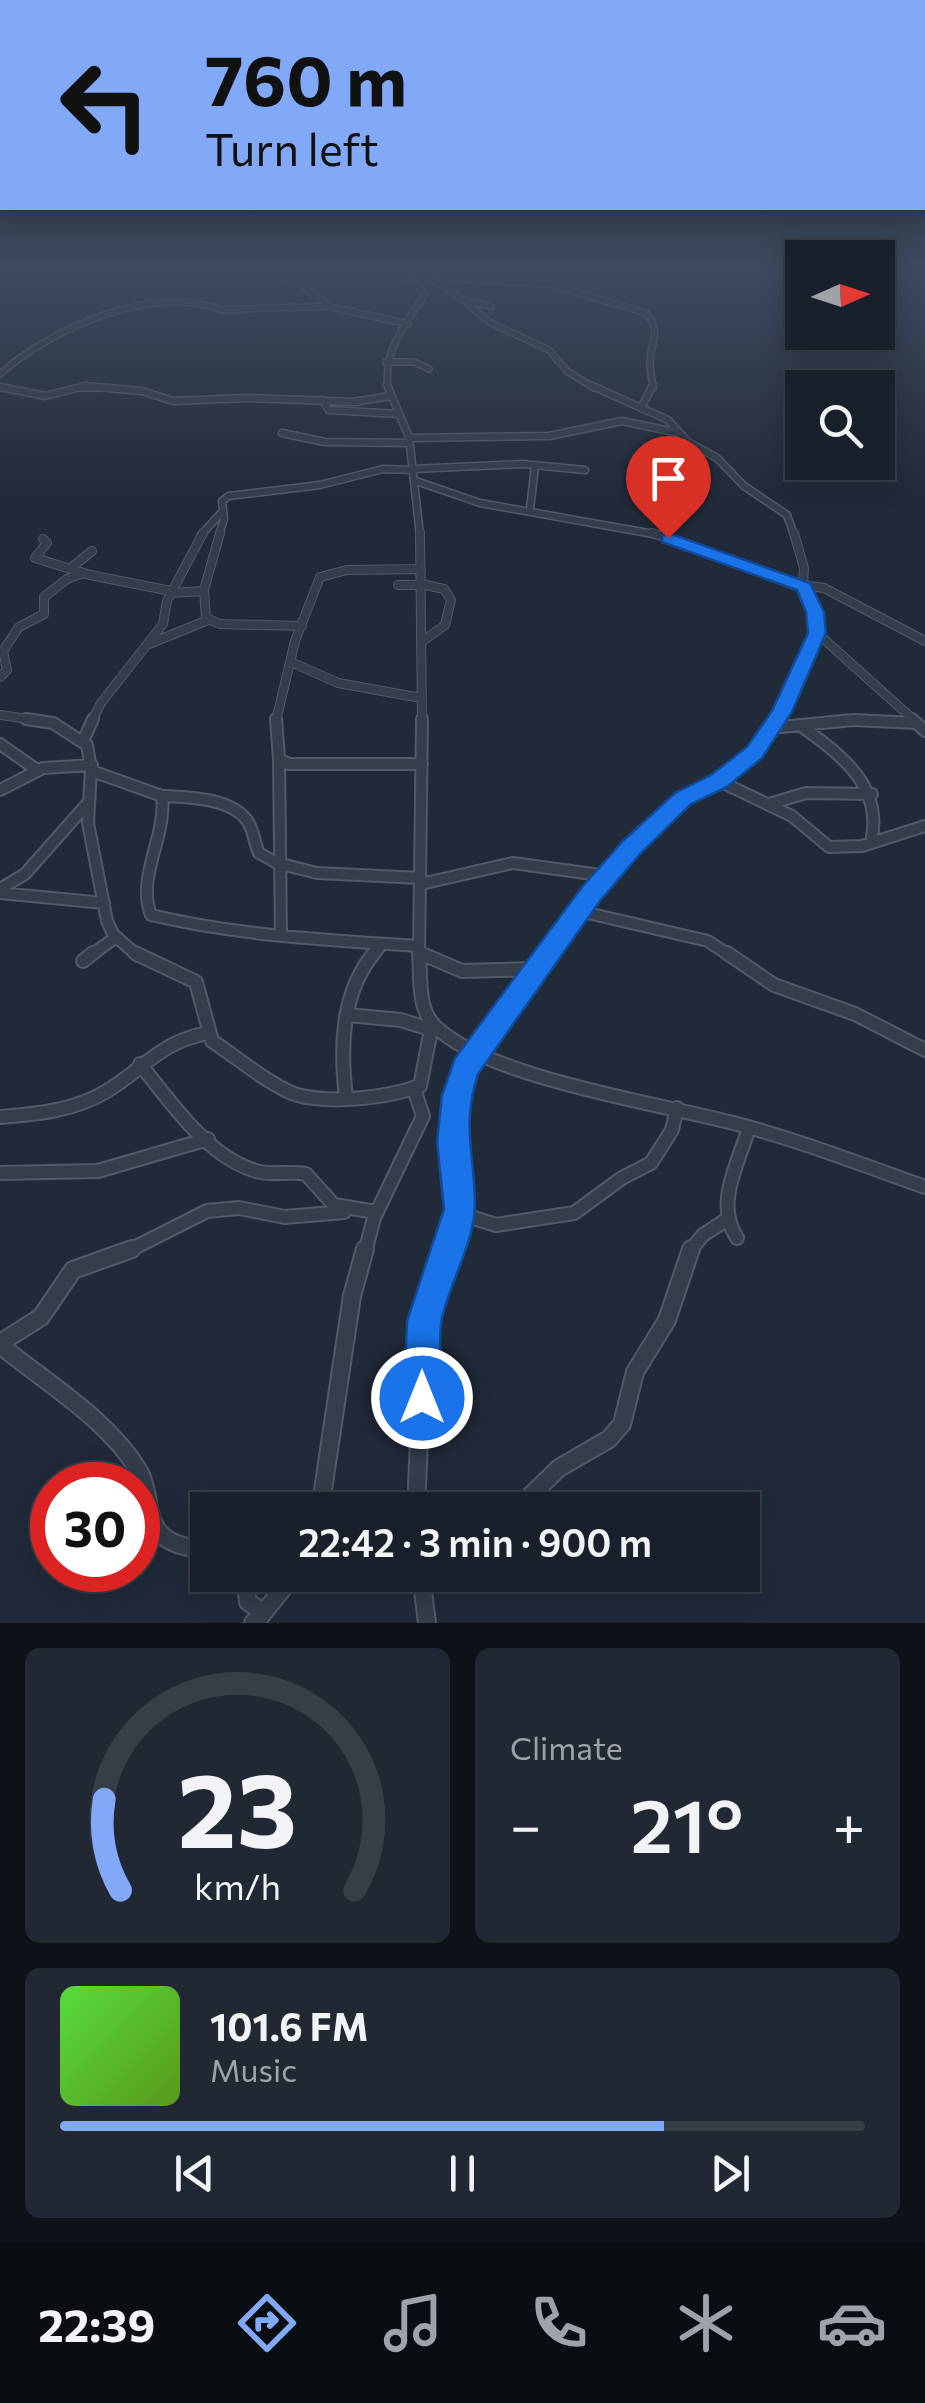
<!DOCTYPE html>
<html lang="en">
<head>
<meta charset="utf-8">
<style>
  body { margin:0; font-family:Commissioner,sans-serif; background:#222833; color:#f1f3f6; height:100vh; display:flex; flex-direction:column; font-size:38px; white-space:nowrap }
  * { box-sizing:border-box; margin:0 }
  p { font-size:32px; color:#9fa3a9 }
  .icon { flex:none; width:55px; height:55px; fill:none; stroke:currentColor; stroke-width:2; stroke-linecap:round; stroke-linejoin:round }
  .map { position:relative; height:1623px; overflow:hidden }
  .details { display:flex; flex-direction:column; gap:25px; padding:25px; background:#0e1218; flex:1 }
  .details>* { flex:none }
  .guide { position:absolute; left:0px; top:0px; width:925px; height:210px; box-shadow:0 5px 25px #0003,0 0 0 2px #373e47; background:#82a9f8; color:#111; overflow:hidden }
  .needle { width:65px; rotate:87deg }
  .tools { position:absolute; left:785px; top:240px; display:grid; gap:20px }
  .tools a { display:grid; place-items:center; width:110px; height:110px; border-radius:0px; background:#19202b; box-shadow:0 5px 25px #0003,0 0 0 2px #373e47; font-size:50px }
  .speed { position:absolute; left:30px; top:1462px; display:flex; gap:20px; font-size:50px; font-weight:700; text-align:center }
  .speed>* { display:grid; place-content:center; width:130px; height:130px; border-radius:50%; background:#19202b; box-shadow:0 5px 25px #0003,0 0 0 2px #373e47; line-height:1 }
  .speed .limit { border:15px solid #d22; background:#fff; color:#111 }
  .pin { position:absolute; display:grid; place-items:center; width:85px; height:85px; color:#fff; margin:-102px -42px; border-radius:50% 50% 50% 0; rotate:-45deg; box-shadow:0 0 10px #0007 }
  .pin .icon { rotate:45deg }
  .me { position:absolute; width:110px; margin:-55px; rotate:0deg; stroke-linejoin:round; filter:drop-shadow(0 0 8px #0008) }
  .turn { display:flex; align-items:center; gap:35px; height:210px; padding:0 40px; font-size:45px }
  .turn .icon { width:130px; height:130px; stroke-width:2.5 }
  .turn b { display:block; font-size:70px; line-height:85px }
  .big { font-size:75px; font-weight:600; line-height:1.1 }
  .details .card { flex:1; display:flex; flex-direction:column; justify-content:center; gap:15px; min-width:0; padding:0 35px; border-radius:15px; background:#222833 }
  .details .dial { align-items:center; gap:0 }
  .dial svg { height:260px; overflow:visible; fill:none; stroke:#373e47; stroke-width:7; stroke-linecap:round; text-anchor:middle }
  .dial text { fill:#f1f3f6; stroke:none }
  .song { display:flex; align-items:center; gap:30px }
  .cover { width:120px; height:120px; border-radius:15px; background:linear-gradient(135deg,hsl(110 70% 55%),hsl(90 70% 35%)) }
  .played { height:10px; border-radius:5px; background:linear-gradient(90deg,#82a9f8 75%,#373e47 75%) }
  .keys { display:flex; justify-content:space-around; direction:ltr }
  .heat { display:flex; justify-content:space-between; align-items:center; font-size:55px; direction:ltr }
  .details .tiles { flex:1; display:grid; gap:25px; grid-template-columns:1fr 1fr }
  .card:last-child { grid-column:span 2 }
  .trip { position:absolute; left:190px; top:1492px; width:570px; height:100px; border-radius:0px; background:#19202b; box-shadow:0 5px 25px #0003,0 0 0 2px #373e47; font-weight:600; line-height:100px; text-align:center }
  .tab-bar { display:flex; height:160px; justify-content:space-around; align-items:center; background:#0a0d11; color:#9fa3a9 }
  .tab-bar .icon { width:70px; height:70px }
  .tab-bar .selected { color:#82a9f8 }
  .tab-bar b { font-size:45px; color:#f1f3f6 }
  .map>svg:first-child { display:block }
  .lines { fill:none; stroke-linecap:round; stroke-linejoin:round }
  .street-far5-casing { stroke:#525a67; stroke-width:8 }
  .street-far4-casing { stroke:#525a67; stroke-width:9 }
  .street-far3-casing { stroke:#525a67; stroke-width:10 }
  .street-far2-casing { stroke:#525a67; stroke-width:14 }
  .street-far1-casing { stroke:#525a67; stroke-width:16 }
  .street-casing { stroke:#525a67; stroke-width:20 }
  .street-far5 { stroke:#353c4a; stroke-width:5 }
  .street-far4 { stroke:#353c4a; stroke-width:6 }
  .street-far3 { stroke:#353c4a; stroke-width:8 }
  .street-far2 { stroke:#353c4a; stroke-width:10 }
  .street-far1 { stroke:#353c4a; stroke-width:12 }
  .street { stroke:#353c4a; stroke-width:16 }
  .route { fill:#1a73e8; stroke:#114b97; stroke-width:2.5 }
</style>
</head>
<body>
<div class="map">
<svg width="925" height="1623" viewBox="0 0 925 1623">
  <rect width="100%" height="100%" fill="#212a39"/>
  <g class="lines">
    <defs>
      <path id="street-far5" d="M278 269 331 307 408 324
        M414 269 439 278 548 284 646 313C662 331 651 341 650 361 650 370 652 379 653 388
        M433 280 463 300 491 306
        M465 301 489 322 549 350 567 371 594 388
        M386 362H414L429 369
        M0 374C52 328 153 283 222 310L330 306
        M0 387 4 388
        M78 388H105
        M388 388C383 350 405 325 425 294L402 269"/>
      <path id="street-far4" d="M387 385 409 437 420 535
        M590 385 668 420 688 442 717 458 744 486 787 515 794 535
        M0 387 45 396 85 386 142 391 173 401 247 398 358 402
        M322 400 329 410 399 414
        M353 402 391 396
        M641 408 653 385
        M282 433 325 442 410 443
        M409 438 549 436 622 421 679 433
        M414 469 523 464 585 470
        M416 481 480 503 659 535
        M530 509 535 466
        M201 535 221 513
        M219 535 224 519 222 501 229 496 320 485 383 469 414 470"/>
      <path id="street-far3" d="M220 533 204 590 206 618 220 624 302 626
        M420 533 422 721
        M652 533 804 587
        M43 539 47 543 35 558 90 575 171 591
        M71 568 92 551
        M421 584 444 589 451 600 445 625 423 641
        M398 585H421
        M803 585 824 588 925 641
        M170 593 204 591
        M817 633 915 721
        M149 644 208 620
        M291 662 338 683 421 698
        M0 677 7 670 3 651 19 627 44 614V597L67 579 83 573
        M0 715 43 721
        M92 721 101 703 163 624 167 601 203 533
        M276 721 295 641 320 577 347 570 421 569
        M776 721 809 657 818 628 803 583 804 568 794 533
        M838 721H884"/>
      <path id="street-far2" d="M26 719 53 723 87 745 91 769 88 823 107 921 113 934 138 956
        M276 719 279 759 289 764H422
        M912 719 925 731
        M801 726C843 756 884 787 871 843
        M770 728 853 720 917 723
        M83 741 93 719
        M0 744 37 770
        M279 759 281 936
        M92 771 162 796C167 836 136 877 151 915 239 936 329 940 419 946
        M719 781 792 816 829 847 862 846 925 826
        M0 790 43 768 92 765
        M162 796C187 797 233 798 248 822 254 831 254 843 259 853L277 863 317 873 421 878
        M769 804 806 793 872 794
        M421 884 513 863 607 876
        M0 889 25 874 87 804
        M0 893 104 903
        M579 911 708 941 730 956
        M419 953 426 956
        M90 956 116 937
        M372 956 382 944
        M419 956 422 719
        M545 956 632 847 683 798 719 781 754 753 777 719"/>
      <path id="street-far1" d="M135 953 196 982 212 1041C235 1056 272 1087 297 1095 333 1104 386 1098 420 1086L432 1025
        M419 953C421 976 417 1009 435 1026 487 1078 662 1104 737 1124 801 1141 863 1165 925 1187
        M420 953 462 971 536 969
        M727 953 774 985 855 1014 925 1050
        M83 961 93 953
        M348 1015 401 1020 432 1030
        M476 1050 547 953
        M140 1064C171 1102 209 1160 260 1172 275 1175 291 1171 306 1174L334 1205 376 1212
        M346 1097C340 1048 341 993 374 953
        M0 1117C37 1114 74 1111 107 1091 146 1067 160 1042 208 1033
        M0 1173 98 1171 208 1139
        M458 1213 496 1225 574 1213 622 1178 651 1163 672 1130 677 1108
        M737 1238C714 1203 739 1163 749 1127
        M126 1252 207 1211 239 1208 285 1217 344 1212
        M365 1252 374 1218 423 1116 414 1089
        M446 1252C451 1238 460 1220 460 1206 460 1141 439 1114 479 1052
        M689 1252 703 1235 726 1220"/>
      <path id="street" d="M0 1343 41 1317 73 1270 132 1249
        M0 1345C46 1383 108 1419 139 1471 151 1491 144 1520 163 1536 176 1547 193 1548 208 1549
        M320 1510 352 1296 365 1249
        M416 1510 424 1321 447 1249
        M507 1510 525 1501 559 1468 609 1439 622 1424 635 1372 667 1320 691 1249
        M245 1575 248 1602 263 1612 253 1623
        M421 1575 427 1623
        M260 1617 294 1575"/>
    </defs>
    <use href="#street-far5" class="street-far5-casing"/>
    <use href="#street-far4" class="street-far4-casing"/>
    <use href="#street-far3" class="street-far3-casing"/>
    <use href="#street-far2" class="street-far2-casing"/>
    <use href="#street-far1" class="street-far1-casing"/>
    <use href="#street" class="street-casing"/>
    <use href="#street-far5" class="street-far5"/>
    <use href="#street-far4" class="street-far4"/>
    <use href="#street-far3" class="street-far3"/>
    <use href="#street-far2" class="street-far2"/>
    <use href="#street-far1" class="street-far1"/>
    <use href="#street" class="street"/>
  </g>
  <linearGradient id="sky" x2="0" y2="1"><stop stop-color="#12171f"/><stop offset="0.54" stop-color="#3d4a5f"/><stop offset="1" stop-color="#3d4a5f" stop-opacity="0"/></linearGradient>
  <rect width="925" height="497" fill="url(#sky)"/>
  <path class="route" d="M662 535H674L810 583 824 612 826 633 792 712 762 758 727 787 691 804 640 854 600 901 478 1074C461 1128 475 1154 475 1205 475 1239 450 1284 442 1318 436 1348 447 1381 435 1410L422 1416 409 1410 404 1398 407 1321 444 1209 437 1142 442 1095 455 1058 582 887 623 841 675 793 711 775 747 747 772 711 808 633 806 612 797 590 662 542Z"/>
</svg>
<div class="tools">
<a><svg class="needle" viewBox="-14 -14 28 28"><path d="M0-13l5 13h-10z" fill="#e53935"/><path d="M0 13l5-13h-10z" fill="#9fa3a9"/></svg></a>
<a><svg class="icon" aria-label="search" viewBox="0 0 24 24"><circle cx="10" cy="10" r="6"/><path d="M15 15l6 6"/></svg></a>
</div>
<div class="speed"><div class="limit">30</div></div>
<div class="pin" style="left:668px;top:538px;background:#d93025"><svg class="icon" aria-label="arrive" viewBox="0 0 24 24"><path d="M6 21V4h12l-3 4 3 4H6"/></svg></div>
<svg class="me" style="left:422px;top:1398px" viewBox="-20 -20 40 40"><circle r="17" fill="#1a73e8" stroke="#fff" stroke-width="3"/><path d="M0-11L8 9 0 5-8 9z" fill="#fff"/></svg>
<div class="trip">22:42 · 3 min · 900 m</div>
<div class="guide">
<div class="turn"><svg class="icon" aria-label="left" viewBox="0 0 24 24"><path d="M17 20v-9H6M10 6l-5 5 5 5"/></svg><div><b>760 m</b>Turn left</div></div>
</div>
</div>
<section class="details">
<div class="tiles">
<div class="card dial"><svg viewBox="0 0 100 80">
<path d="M14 69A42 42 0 1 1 86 69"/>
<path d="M14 69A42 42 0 0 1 9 41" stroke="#82a9f8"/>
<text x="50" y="56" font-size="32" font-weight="700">23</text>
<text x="50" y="72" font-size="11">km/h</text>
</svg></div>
<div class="card"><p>Climate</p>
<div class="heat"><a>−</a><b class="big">21°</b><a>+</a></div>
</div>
<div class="card">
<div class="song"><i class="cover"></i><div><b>101.6 FM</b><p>Music</p></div></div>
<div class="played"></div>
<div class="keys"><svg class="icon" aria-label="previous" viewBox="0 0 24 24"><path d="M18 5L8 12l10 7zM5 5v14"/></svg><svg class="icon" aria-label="pause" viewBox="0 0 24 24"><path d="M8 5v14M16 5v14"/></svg><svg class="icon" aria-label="next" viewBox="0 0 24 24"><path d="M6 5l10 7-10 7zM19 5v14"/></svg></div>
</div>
</div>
</section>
<nav class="tab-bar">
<b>22:39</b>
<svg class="icon selected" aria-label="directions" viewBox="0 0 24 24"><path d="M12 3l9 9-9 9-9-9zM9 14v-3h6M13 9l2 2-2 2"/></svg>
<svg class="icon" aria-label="music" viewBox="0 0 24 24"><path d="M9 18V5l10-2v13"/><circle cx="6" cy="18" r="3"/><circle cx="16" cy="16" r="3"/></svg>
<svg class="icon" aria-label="phone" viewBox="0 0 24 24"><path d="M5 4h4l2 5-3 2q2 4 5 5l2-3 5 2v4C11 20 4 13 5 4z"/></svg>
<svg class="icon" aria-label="climate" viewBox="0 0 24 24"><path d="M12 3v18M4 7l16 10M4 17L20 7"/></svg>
<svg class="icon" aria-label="car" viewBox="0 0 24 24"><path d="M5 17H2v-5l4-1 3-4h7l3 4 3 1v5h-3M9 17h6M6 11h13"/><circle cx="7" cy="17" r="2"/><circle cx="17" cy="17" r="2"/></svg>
</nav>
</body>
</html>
